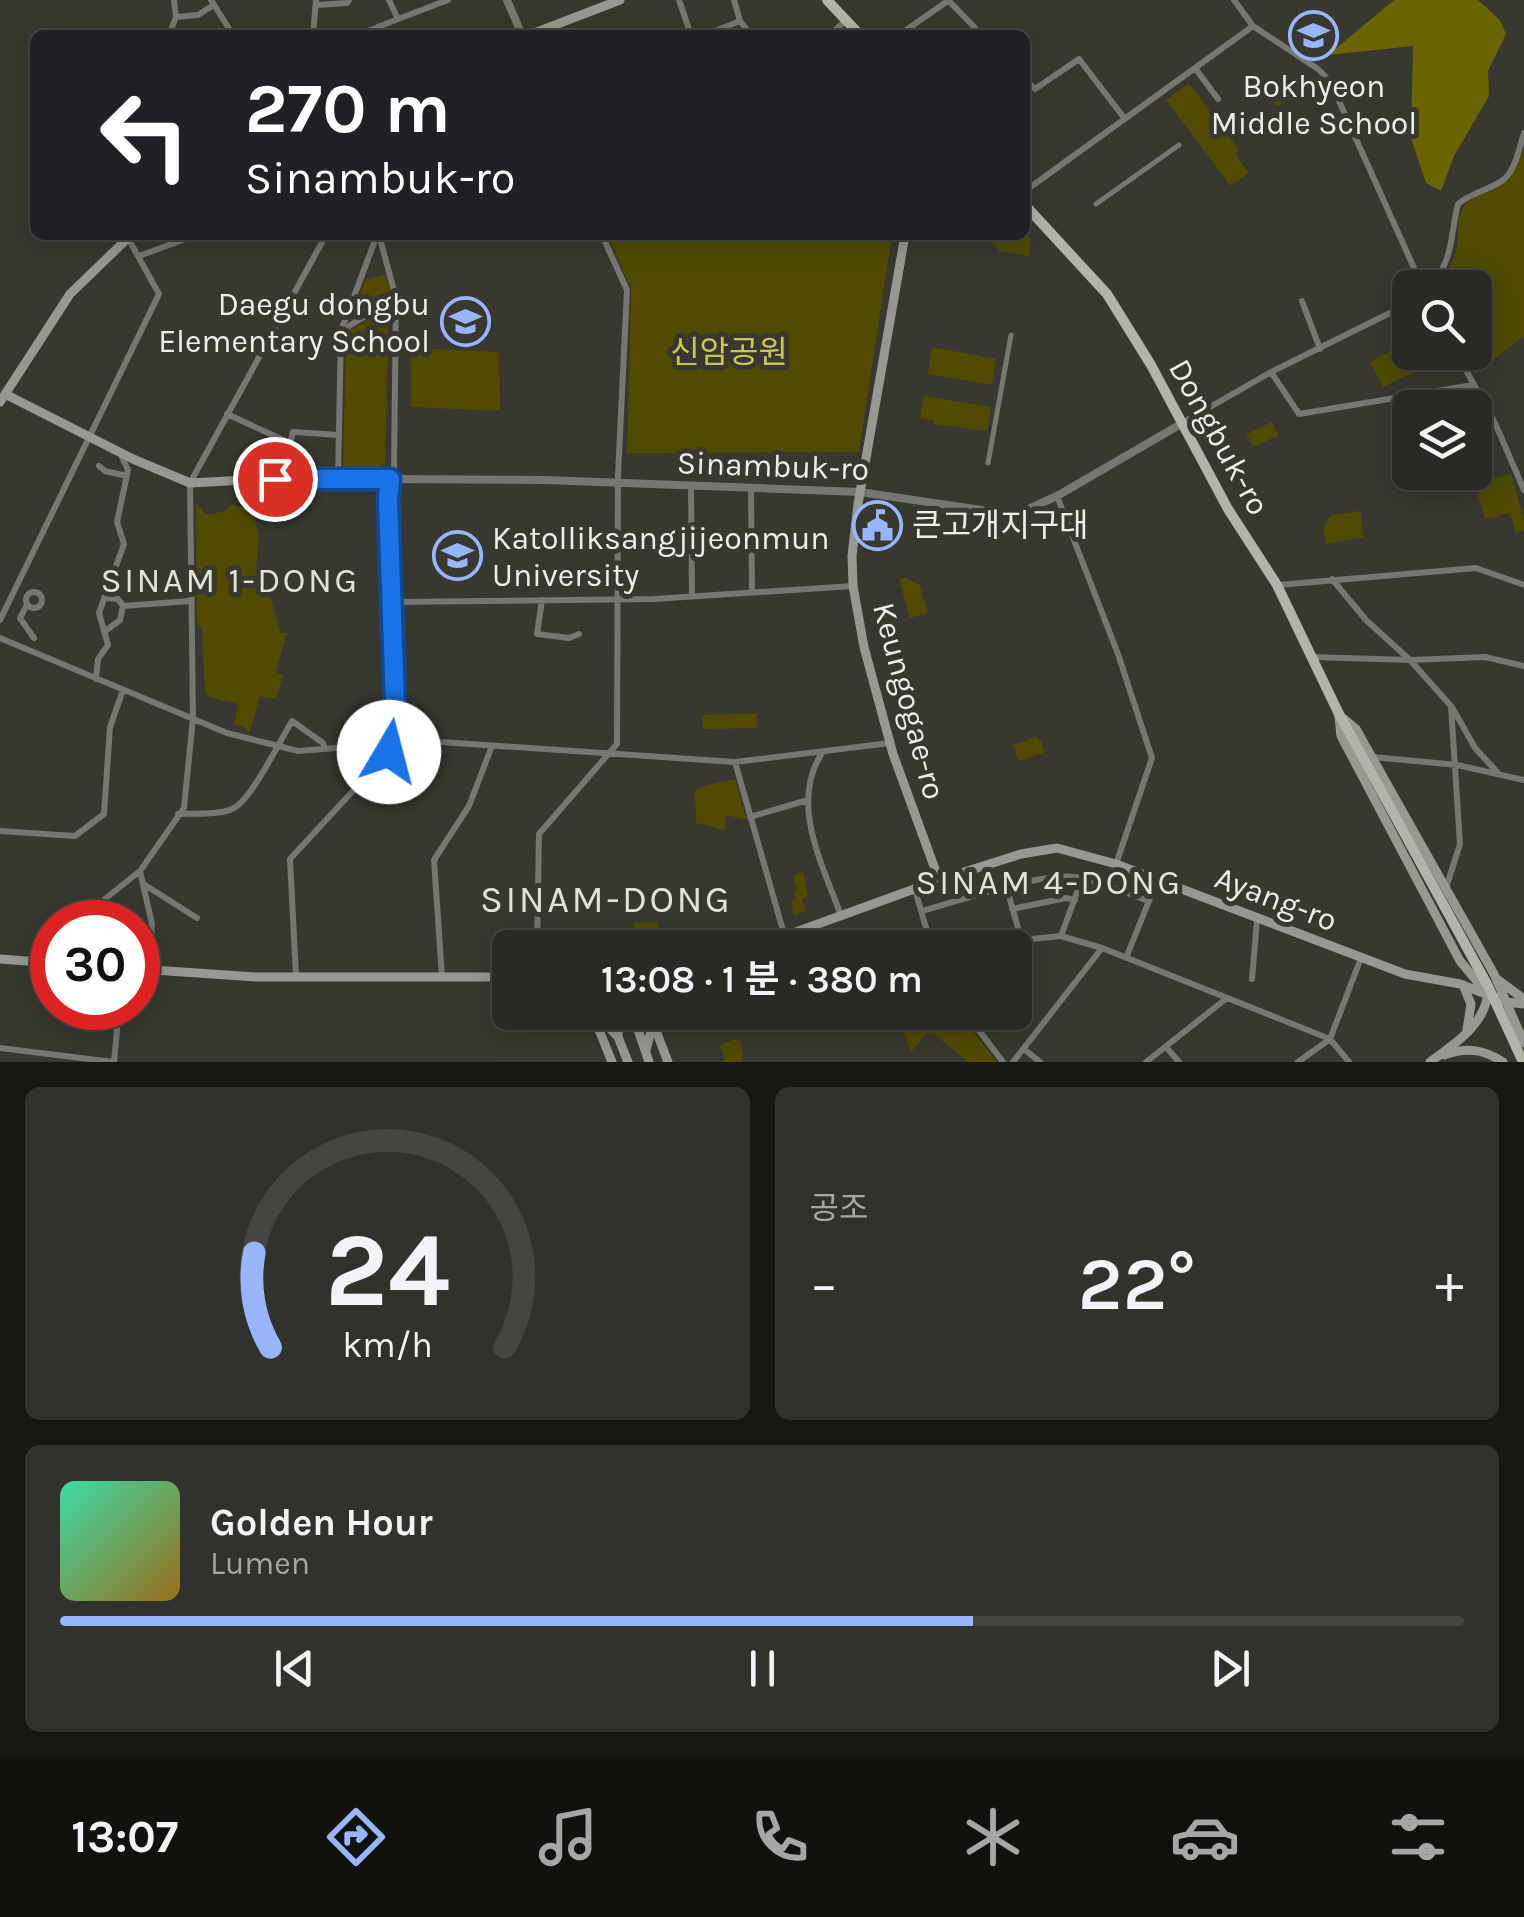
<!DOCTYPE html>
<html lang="ko">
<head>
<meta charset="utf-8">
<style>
  body { margin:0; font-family:Karla,"Noto Sans KR",sans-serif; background:#32322c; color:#f1f3f6; height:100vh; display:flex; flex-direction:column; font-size:38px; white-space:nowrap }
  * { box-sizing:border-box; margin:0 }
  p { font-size:32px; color:#a5a7a6 }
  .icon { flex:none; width:55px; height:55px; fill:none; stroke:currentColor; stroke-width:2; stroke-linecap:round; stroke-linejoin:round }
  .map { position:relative; height:1062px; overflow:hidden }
  .sheet { display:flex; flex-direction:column; gap:25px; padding:25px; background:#171714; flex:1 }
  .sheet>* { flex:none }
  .banner { position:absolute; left:30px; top:30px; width:1000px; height:210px; border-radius:15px; box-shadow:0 5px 25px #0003,0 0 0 2px #464641; background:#202124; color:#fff; overflow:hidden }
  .tools { position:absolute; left:1392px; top:270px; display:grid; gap:20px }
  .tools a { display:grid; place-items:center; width:100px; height:100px; border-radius:15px; background:#2a2a24; box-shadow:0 5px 25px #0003,0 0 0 2px #464641; font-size:50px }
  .speed { position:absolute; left:30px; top:900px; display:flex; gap:20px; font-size:50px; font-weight:700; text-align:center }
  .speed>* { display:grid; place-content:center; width:130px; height:130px; border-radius:50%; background:#2a2a24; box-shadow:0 5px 25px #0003,0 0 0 2px #464641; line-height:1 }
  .speed .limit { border:15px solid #d22; background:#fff; color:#111 }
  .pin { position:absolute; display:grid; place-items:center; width:85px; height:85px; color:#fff; margin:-42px; border:5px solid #fff; border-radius:50%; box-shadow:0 2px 10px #0007 }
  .me { position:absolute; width:110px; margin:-55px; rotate:8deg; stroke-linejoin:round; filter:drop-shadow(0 0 8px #0008) }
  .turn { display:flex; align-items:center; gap:35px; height:210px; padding:0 50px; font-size:45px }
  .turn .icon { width:130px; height:130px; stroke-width:2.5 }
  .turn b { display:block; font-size:70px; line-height:85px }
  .big { font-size:75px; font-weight:600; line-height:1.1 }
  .sheet .widget { flex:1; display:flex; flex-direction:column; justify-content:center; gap:15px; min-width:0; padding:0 35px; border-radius:15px; background:#32322c }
  .sheet .dial { align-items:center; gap:0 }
  .dial svg { height:260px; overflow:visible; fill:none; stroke:#464641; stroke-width:7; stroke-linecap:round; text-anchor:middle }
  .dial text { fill:#f1f3f6; stroke:none }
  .song { display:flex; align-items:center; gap:30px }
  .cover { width:120px; height:120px; border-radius:15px; background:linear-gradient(135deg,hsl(160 70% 55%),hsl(40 70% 35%)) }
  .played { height:10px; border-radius:5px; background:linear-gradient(90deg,#97b6fd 65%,#464641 65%) }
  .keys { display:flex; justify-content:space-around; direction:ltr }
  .heat { display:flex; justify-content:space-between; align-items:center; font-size:55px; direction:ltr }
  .sheet .tiles { flex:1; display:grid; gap:25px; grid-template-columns:1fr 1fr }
  .widget:last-child { grid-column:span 2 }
  .trip { position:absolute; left:492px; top:930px; width:540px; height:100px; border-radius:15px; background:#2a2a24; box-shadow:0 5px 25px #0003,0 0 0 2px #464641; font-weight:600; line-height:100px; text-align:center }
  .tab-bar { display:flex; height:160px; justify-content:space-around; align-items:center; background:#11110e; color:#a5a7a6 }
  .tab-bar .icon { width:70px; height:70px }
  .tab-bar .current { color:#97b6fd }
  .tab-bar b { font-size:45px; color:#f1f3f6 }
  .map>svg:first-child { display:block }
  .green { fill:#504b00 }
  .forest { fill:#6a6500 }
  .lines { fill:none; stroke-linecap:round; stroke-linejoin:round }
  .pedestrian { stroke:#767672; stroke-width:5 }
  .minor { stroke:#767672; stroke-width:6 }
  .tertiary { stroke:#767672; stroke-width:8 }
  .secondary { stroke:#989892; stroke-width:9 }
  .primary { stroke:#b3b3aa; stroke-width:10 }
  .route-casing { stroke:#114b97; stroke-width:25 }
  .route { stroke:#1a73e8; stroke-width:18 }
  .labels { text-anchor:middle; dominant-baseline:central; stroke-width:10; stroke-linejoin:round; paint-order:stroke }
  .poi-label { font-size:32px; fill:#eeeee9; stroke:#383830; text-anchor:start }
  .park-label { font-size:32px; fill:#cbc551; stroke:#383830 }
  .street-label { font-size:32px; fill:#eeeee9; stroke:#383830 }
  .neighbourhood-label { font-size:35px; letter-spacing:2.5px; fill:#e2e2d8; stroke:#383830 }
  .quarter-label { font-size:38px; letter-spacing:2.5px; fill:#e2e2d8; stroke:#383830 }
</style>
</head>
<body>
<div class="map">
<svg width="1524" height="1062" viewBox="0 0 1524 1062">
  <rect width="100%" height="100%" fill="#383830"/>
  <path class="green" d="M1274 79 1276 86 1287 84 1290 91 1283 104 1276 106 1261 90 1264 81Z
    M1189 83 1239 150 1235 153 1249 173 1231 186 1166 100Z
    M1524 147V336L1475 374 1465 353 1475 352V288H1441C1446 275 1453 263 1456 251 1461 235 1454 218 1465 205 1489 177 1508 201 1524 147Z
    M1025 232 1030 238 1029 256 1000 251 984 235H1025Z
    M608 235H892L859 452 627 453 631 289Z
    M385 274 392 296 349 321 365 280Z
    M389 309 385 464 379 467H343L346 332Z
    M1410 340V352L1433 353 1438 361 1383 387 1370 362Z
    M932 347 996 359 992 385 928 374Z
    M411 348 499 352 500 411 411 407Z
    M924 396 991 407 987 431 934 424V421L920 418Z
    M1272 422 1279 435 1253 447 1246 434Z
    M1511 474 1524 519V531L1516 533 1510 513 1485 519 1476 487 1481 482Z
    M250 501 259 536 256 571 263 572 281 633H287L276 672 283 675 276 699 260 696 249 735 246 728 234 724 238 704 210 697 205 692 202 628 197 624 196 503 206 515 225 511 231 504 245 508Z
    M1360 511 1364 537 1326 544 1323 528 1331 515Z
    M904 577 920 585 928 613 910 618 899 579Z
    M757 713V728L703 729 702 715Z
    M1035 737 1041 741 1045 752 1019 761 1013 745Z
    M735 779 747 820 726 815 725 830 696 823 695 791 703 786Z
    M803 872 808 896 802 899 806 911 793 915 792 900 796 899 794 891 797 890 793 876Z
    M658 922V945L635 942 633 923Z
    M751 1013H771L774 1020 753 1021 742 1033 734 1029 730 1014 746 1020Z
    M897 1013H959L997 1062H968L934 1034 927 1033 911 1052Z
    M735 1039 740 1040 744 1062H721L725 1059 720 1045Z"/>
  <path class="forest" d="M1394 0H1478L1500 20 1506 34 1488 71 1489 96 1454 156 1441 191 1426 183 1411 138 1413 46 1328 55Z"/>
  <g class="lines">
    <path class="pedestrian" d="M1096 204 1179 145
      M988 463 1011 335"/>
    <path class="minor" d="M211 0 233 35
      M679 0 691 35
      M734 0 740 21 751 35
      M948 0 982 35
      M1234 0 1253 26 1318 69 1330 81 1423 288
      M316 5 347 3 349 0
      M176 17 198 15 212 6
      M398 19 448 0
      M169 35 176 17 174 0
      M313 35 316 0
      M341 35H347
      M358 35 398 19 389 0
      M705 35 740 21
      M830 35 846 20
      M899 35 949 0
      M1195 68 1218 99
      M1025 79 1035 89 1079 59 1125 119
      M1025 191 1253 26
      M139 256 196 235
      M1431 288C1455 253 1449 241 1458 204 1472 192 1490 190 1503 180 1516 170 1519 148 1524 133
      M1302 301 1320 349
      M341 331 395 298
      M1456 352 1495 423 1524 490
      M1271 372 1410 303
      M227 414 290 443
      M1182 423 1271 372 1299 414 1473 385
      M287 455 293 432 339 435
      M99 466 105 471 127 476
      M338 477 341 331 377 235
      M691 488 692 596
      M751 489 752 593
      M1057 496 1118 654 1152 758 1116 864
      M1332 579 1366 620 1410 660 1451 706 1460 844 1446 888
      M1278 585 1476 568 1524 585
      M26 600a8 8 0 1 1 16 0a8 8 0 1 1-16 0Z
      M104 598 118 599 123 606 120 620 104 632
      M542 600 537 634 569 638 579 634
      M391 602 654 599 853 586
      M27 605 20 618 34 638
      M123 606 190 601
      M0 620 159 294 128 238
      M0 638 227 733 298 751 426 741 735 762 890 743
      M1312 657 1410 660 1485 657 1524 666
      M96 679 98 659 108 645 99 613 124 544 117 522 128 470 120 453
      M1452 707 1475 748 1499 774
      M392 748 402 762
      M822 753C789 804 823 865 841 916
      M1373 757 1457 765 1524 780
      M735 762 788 948
      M178 814C195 813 218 816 234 808 251 800 281 739 292 721L323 743 325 749
      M750 817 808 800
      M0 831 75 836 104 814 110 727 123 690
      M140 871 152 924 149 970
      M145 885 197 918
      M1007 889 1022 942
      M915 890 932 948
      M1149 901 1157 880
      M1012 909 1066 898 1075 900
      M922 911C958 901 1040 873 1074 877 1099 880 1125 893 1149 901L1126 958
      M76 922 140 871 184 808 193 718 190 483 326 235
      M1061 936 1082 879
      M537 948 539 834 617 744 618 475 627 290 602 235
      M1008 948 1031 939 1061 936 1102 948 1330 1039 1349 1062
      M48 962 52 943
      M296 977 290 859 389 752 396 734 388 498 394 469 396 298 379 235
      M442 977 434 860 469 806 492 746
      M1252 979 1257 920
      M811 1012 813 1018 829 1012
      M965 1012 1003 1062
      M1166 1047 1179 1062
      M0 1048 113 1062
      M1024 1049 1040 1062
      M114 1062 119 1008
      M1013 1062 1102 948
      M1146 1062 1227 998
      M1298 1062 1330 1039 1361 958"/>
    <path class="tertiary" d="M507 0 522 35
      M390 479 545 480 860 492 1015 515 1057 496 1181 424"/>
    <path class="secondary" d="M529 35 620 0
      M905 235 858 504 852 556 853 586 864 647 893 754 939 880
      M5 394 133 459 190 483 304 477 390 479
      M0 402 70 294 131 235
      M1339 717 1341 736 1460 961 1486 992
      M1344 719 1356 729 1494 974 1524 1043
      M752 948 939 880 1021 854 1057 848 1116 864 1405 974 1460 984 1506 1002 1524 1004
      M0 959 52 963
      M138 969 257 977H510
      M1498 980 1524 999
      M1463 985 1471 1004 1467 1030
      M594 1012 618 1037 628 1062
      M632 1012 649 1062
      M660 1012 657 1033 668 1062
      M593 1015 612 1062
      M618 1037 619 1012
      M646 1050 656 1012
      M1444 1055C1467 1047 1483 1049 1503 1062
      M1430 1062C1455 1043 1483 1027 1488 994"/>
    <path class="primary" d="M827 0 860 35
      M1025 205 1107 294 1151 365 1228 509 1277 585 1339 714 1488 986 1523 1062"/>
  </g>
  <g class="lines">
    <defs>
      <path id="route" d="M275 479H390L388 498 396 734 389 752"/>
    </defs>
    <use href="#route" class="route-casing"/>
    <use href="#route" class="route"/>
  </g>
  <defs>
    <symbol id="school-ring" viewBox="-11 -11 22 22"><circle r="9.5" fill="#383830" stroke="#97b6fd" stroke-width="1.5"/><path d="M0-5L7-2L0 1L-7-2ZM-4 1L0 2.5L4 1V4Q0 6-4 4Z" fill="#97b6fd"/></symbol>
    <symbol id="civic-ring" viewBox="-11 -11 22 22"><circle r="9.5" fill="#383830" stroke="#97b6fd" stroke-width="1.5"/><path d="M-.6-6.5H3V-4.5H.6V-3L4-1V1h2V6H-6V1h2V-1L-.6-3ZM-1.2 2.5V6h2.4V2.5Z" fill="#97b6fd"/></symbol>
    <symbol id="university-ring" viewBox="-11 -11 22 22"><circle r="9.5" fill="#383830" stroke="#97b6fd" stroke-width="1.5"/><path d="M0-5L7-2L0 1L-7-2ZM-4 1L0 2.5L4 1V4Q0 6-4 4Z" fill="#97b6fd"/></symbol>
  </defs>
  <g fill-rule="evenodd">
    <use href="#school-ring" x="1286" y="8" width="55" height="55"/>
    <use href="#school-ring" x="438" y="294" width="55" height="55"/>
    <use href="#civic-ring" x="850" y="498" width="55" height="55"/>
    <use href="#university-ring" x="430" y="528" width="55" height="55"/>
  </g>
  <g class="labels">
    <g class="poi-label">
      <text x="1314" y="86" text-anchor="middle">Bokhyeon<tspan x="1314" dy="37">Middle School</tspan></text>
      <text x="430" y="304" text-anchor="end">Daegu dongbu<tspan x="430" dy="37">Elementary School</tspan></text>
      <text x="912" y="525">큰고개지구대</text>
      <text x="492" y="538">Katolliksangjijeonmun<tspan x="492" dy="37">University</tspan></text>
    </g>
    <g class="park-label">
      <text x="729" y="352">신암공원</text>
    </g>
    <g class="street-label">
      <text transform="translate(1219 437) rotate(61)">Dongbuk-ro</text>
      <text transform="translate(773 466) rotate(2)">Sinambuk-ro</text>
      <text transform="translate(909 701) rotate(75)">Keungogae-ro</text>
      <text transform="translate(1276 899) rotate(21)">Ayang-ro</text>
    </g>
    <g class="neighbourhood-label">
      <text x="230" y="580">SINAM 1-DONG</text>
      <text x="1049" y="882">SINAM 4-DONG</text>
    </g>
    <g class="quarter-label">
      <text x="606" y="899">SINAM-DONG</text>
    </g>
  </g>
</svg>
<div class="tools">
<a><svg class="icon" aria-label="search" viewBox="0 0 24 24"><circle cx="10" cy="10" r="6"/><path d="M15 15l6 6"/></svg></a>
<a><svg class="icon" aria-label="layers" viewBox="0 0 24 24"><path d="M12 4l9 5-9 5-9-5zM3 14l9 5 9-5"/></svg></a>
</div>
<div class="speed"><div class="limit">30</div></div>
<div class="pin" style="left:275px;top:479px;background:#d93025"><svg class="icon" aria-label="arrive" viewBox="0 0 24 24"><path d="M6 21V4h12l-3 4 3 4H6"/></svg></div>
<svg class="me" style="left:389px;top:752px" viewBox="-20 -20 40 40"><circle r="19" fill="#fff"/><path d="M0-13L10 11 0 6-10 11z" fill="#1a73e8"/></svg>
<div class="trip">13:08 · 1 분 · 380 m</div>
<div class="banner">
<div class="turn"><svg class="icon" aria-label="left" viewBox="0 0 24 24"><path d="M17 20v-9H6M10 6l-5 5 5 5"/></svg><div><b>270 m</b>Sinambuk-ro</div></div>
</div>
</div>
<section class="sheet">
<div class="tiles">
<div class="widget dial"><svg viewBox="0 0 100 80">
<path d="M14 69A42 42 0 1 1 86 69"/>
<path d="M14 69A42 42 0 0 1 9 40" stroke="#97b6fd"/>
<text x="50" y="56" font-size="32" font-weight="700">24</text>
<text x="50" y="72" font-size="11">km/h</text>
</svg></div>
<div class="widget"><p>공조</p>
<div class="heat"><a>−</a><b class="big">22°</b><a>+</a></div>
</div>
<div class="widget">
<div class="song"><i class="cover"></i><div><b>Golden Hour</b><p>Lumen</p></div></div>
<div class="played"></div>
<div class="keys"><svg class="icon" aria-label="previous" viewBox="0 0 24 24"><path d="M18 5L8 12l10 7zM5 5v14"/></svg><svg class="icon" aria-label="pause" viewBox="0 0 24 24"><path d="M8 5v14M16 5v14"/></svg><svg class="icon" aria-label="next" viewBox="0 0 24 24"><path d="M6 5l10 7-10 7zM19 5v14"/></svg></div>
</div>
</div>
</section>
<nav class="tab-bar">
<b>13:07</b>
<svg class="icon current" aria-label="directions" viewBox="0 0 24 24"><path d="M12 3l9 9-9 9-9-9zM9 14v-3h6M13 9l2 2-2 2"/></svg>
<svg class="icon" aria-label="music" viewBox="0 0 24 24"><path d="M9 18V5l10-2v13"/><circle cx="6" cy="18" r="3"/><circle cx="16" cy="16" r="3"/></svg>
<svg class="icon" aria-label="phone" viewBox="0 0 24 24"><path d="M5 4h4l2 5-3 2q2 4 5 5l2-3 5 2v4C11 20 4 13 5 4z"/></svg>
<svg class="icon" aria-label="climate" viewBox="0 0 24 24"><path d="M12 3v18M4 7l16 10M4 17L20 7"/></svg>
<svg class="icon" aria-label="car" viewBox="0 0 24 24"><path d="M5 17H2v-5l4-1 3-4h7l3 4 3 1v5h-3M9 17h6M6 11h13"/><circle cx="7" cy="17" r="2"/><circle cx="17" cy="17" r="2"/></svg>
<svg class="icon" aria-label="filters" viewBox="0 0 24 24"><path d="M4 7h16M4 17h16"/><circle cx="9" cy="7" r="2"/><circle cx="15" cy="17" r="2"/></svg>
</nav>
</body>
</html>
